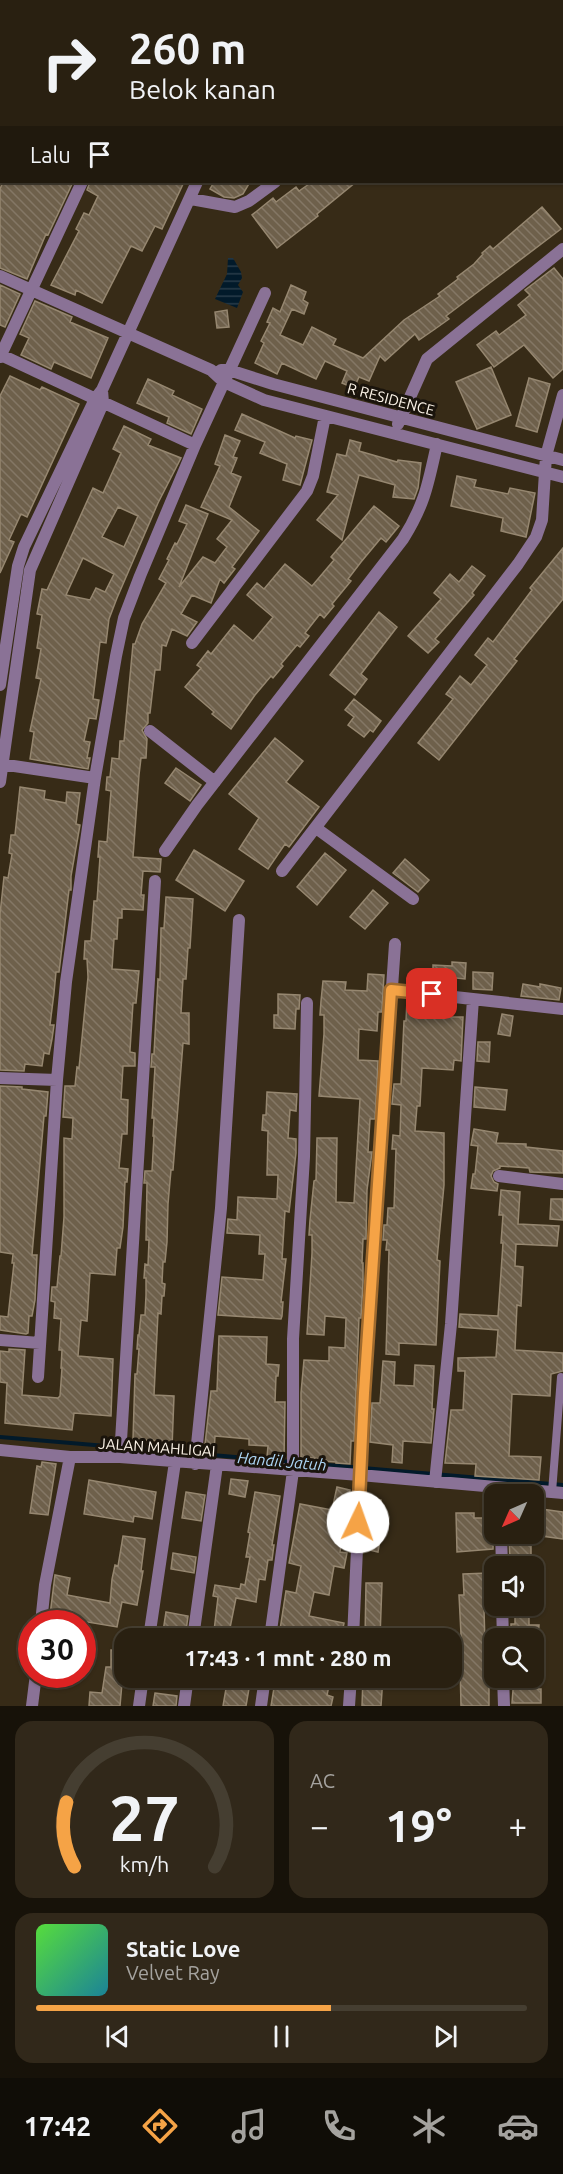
<!DOCTYPE html>
<html lang="id">
<head>
<meta charset="utf-8">
<style>
  body { margin:0; font-family:Ubuntu,sans-serif; background:#31281a; color:#f1f3f6; height:100vh; display:flex; flex-direction:column; font-size:22px; white-space:nowrap }
  * { box-sizing:border-box; margin:0 }
  p { font-size:20px; color:#a5a39f }
  .icon { flex:none; width:33px; height:33px; fill:none; stroke:currentColor; stroke-width:2; stroke-linecap:round; stroke-linejoin:round }
  .map { position:relative; height:1706px; overflow:hidden }
  .sheet { display:flex; flex-direction:column; gap:15px; padding:15px; background:#171209; flex:1 }
  .sheet>* { flex:none }
  .top-card { position:absolute; left:0px; top:0px; width:564px; height:183px; box-shadow:0 2px 4px #0004,0 0 0 2px #453e31; background:#292011; color:#f1f3f6; overflow:hidden }
  .needle { width:39px; rotate:225deg }
  .buttons { position:absolute; left:484px; top:1484px; display:grid; gap:12px }
  .buttons a { display:grid; place-items:center; width:60px; height:60px; border-radius:12px; background:#292011; box-shadow:0 2px 4px #0004,0 0 0 2px #453e31; font-size:30px }
  .speed { position:absolute; left:18px; top:1610px; display:flex; gap:12px; font-size:30px; font-weight:700; text-align:center }
  .speed>* { display:grid; place-content:center; width:78px; height:78px; border-radius:50%; background:#292011; box-shadow:0 2px 4px #0004,0 0 0 2px #453e31; line-height:1 }
  .speed .limit { border:9px solid #d22; background:#fff; color:#111 }
  .pin { position:absolute; display:grid; place-items:center; width:51px; height:51px; color:#fff; margin:-26px; border-radius:12px; box-shadow:0 3px 9px #0006 }
  .me { position:absolute; width:66px; margin:-33px; rotate:3deg; stroke-linejoin:round; filter:drop-shadow(0 0 4px #0008) }
  .turn { display:flex; align-items:center; gap:21px; height:126px; padding:0 30px; font-size:27px }
  .turn .icon { width:78px; height:78px; stroke-width:2.5 }
  .turn b { display:block; font-size:42px; line-height:51px }
  .then { display:flex; align-items:center; height:57px; padding:0 30px; background:#0003; gap:12px; font-size:22px }
  .big { font-size:45px; font-weight:600; line-height:1.1 }
  .sheet .card { flex:1; display:flex; flex-direction:column; justify-content:center; gap:9px; min-width:0; padding:0 21px; border-radius:18px; background:#31281a }
  .sheet .dial { align-items:center; gap:0 }
  .dial svg { height:156px; overflow:visible; fill:none; stroke:#453e31; stroke-width:7; stroke-linecap:round; text-anchor:middle }
  .dial text { fill:#f1f3f6; stroke:none }
  .song { display:flex; align-items:center; gap:18px }
  .cover { width:72px; height:72px; border-radius:9px; background:linear-gradient(135deg,hsl(110 70% 55%),hsl(190 70% 35%)) }
  .played { height:6px; border-radius:3px; background:linear-gradient(90deg,#f5a346 60%,#453e31 60%) }
  .keys { display:flex; justify-content:space-around; direction:ltr }
  .heat { display:flex; justify-content:space-between; align-items:center; font-size:33px; direction:ltr }
  .sheet .tiles { flex:1; display:grid; gap:15px; grid-template-columns:1fr 1fr }
  .card:last-child { grid-column:span 2 }
  .trip { position:absolute; left:114px; top:1628px; width:348px; height:60px; border-radius:18px; background:#292011; box-shadow:0 2px 4px #0004,0 0 0 2px #453e31; font-weight:600; line-height:60px; text-align:center }
  .tab-bar { display:flex; height:96px; justify-content:space-around; align-items:center; background:#100d07; color:#a5a39f }
  .tab-bar .icon { width:42px; height:42px }
  .tab-bar .active { color:#f5a346 }
  .tab-bar b { font-size:27px; color:#f1f3f6 }
  .map>svg:first-child { display:block }
  .water { fill:url(#water-rules) }
  .lines { fill:none; stroke-linecap:round; stroke-linejoin:round }
  .stream { stroke:#021a2a; stroke-width:4 }
  .building { fill:url(#building-back-hatch); stroke:#968770; stroke-width:1.5; fill-rule:evenodd }
  .lane { stroke:#8a7296; stroke-width:8 }
  .street { stroke:#8a7296; stroke-width:12 }
  .route-casing { stroke:#9f6a2e; stroke-width:15 }
  .route { stroke:#f5a346; stroke-width:10 }
  .labels { text-anchor:middle; dominant-baseline:central; stroke-width:6; stroke-linejoin:round; paint-order:stroke }
  .street-label { font-size:15px; fill:#fcf4e8; stroke:#1a140c }
  .water-label { font-size:16px; font-style:italic; fill:#aed8f8; stroke:#1a140c }
</style>
</head>
<body>
<div class="map">
<svg width="563" height="1706" viewBox="0 0 563 1706">
  <defs>
    <pattern id="water-rules" width="6" height="5" patternUnits="userSpaceOnUse" patternTransform="scale(1.5)"><rect width="6" height="5" fill="#021a2a"/><path d="M0 2.5h6" fill="none" stroke="#283c49"/></pattern>
    <pattern id="building-back-hatch" width="6" height="6" patternUnits="userSpaceOnUse" patternTransform="scale(1.5)"><rect width="6" height="6" fill="#6e604b"/><path d="M-1 5l2 2M0 0l6 6M5-1l2 2" fill="none" stroke="#847765"/></pattern>
  </defs>
  <rect width="100%" height="100%" fill="#372b17"/>
  <path class="water" d="M228 258H233L241 272 242 278 238 285 243 292 237 308 215 299 227 274Z"/>
  <g class="lines">
    <path class="stream" d="M0 1437 563 1485"/>
  </g>
  <path class="building" d="M3 182H73L48 235 46 234 27 279 0 268V189Z
    M90 182H184L162 229 155 226 142 251 131 246 102 303 76 290 75 295 51 285 79 231 76 229 84 213 89 215 98 196 87 190Z
    M214 182H250L243 194 234 198 224 197 210 189Z
    M312 182H356L317 214 318 216 277 248 252 215 273 198 276 202 296 187 299 191Z
    M542 207 561 229 446 316 449 319 435 329 419 340 415 334 385 361 380 356 369 381 359 377 354 388 342 383 347 371 325 361 316 379 282 363 277 374 255 363 264 343 261 341 270 323 267 322 273 308 280 312 291 285 306 292 303 300 308 303 304 314 292 309 280 335 303 345 312 327 336 339 333 345 363 358 404 320 440 296 438 294 458 279 457 277 474 264 483 254 482 253 490 246 493 249Z
    M554 268 563 279V369L553 378 524 345 494 367 477 345 496 331 499 335 526 315 518 305 530 295 525 290Z
    M0 285 20 294 5 327 0 325Z
    M35 301 72 317 70 322 108 338 91 378 54 362 51 369 21 355 29 338 20 334Z
    M227 310 229 327 217 328 215 312Z
    M491 367 511 415 477 429 456 382Z
    M10 376 40 390 42 387 79 404 27 517 21 514 9 540 14 542 0 573V396Z
    M529 378 550 384 537 432 516 426Z
    M148 379 174 391 172 395 202 409 191 434 167 423 169 417 137 403Z
    M242 414 295 438 296 436 312 440 300 485 283 480 287 464 260 453 265 442 235 430Z
    M124 426 151 439 148 445 181 458 158 503 117 598 109 619 106 643 100 642 93 699 99 700 96 719 89 718 84 741 90 742 87 758H90L88 769 30 759 34 732 30 731 41 679 36 678 41 649 37 648 42 615 37 614 42 589 47 590 93 488 103 493 121 453 113 449ZM118 507 138 516 124 547 102 537ZM83 558 114 574 105 592 96 588 90 600 66 595Z
    M225 435 240 441 233 457 237 458 231 473 241 477 229 507 259 531 232 567 235 569 224 583 220 579 211 603 192 595 181 614 197 622 187 636 172 629 166 646 162 645 160 670H155L150 713H148V723L142 730 147 739 146 758H141L139 775 133 857 161 859 160 872 143 871 141 895H144L143 910 122 909V918H118L117 939H114L112 969 139 971 136 1003H133L130 1050V1052L135 1053V1066H123L121 1099 128 1100 127 1134H122L119 1168 128 1169 127 1182H125L123 1227 120 1248H117L115 1275 90 1273 87 1321 81 1320 78 1356 113 1359 111 1416 74 1413 72 1430 5 1423 7 1383 0 1382V1351L9 1352V1349L25 1350 22 1395 58 1398 60 1396 62 1368H61L62 1350H59L61 1319 54 1318 55 1302 51 1301 52 1287H57L60 1256H61L64 1217V1138L72 1139 73 1118 63 1117 65 1086H75L77 1067 79 1068 88 977 87 959H84L85 941H91L94 901H97L100 857H98L99 841 107 842 111 791 106 790 107 777H110L112 758 119 759 120 741H124L133 644H135L142 624 166 583 159 579 169 560 167 559 175 543 177 544 187 524 179 521 186 505 208 514 179 587 203 557 215 563 227 547 217 539 232 520 201 507 220 466 215 464Z
    M350 440 361 443 359 451 397 462 398 460 421 463 418 488 414 499 393 497 395 485 359 475 342 540 317 520 338 495 327 492 337 454 346 456Z
    M457 476 476 480 474 487 508 494 510 488 535 493 526 537 501 531 503 518 451 506Z
    M374 506 399 526 386 542 381 538 361 562 348 579 351 581 332 604 334 606 324 618 320 614 305 633 309 636 300 647 297 645 281 664 283 666 273 678 271 676 255 695 231 729 212 714 214 712 185 687 201 668 197 665 208 651 211 654 234 625 253 641 273 617 247 595 257 583 264 589 285 564 312 586 334 560 331 557Z
    M563 548V599L514 659 517 661 439 760 418 743 453 699 446 694 460 676 471 685 487 665 475 655 488 638 493 642 532 590 530 588Z
    M472 566 485 576 472 593 474 595 435 639 439 642 428 653 408 636 441 599 434 593 450 574 459 582Z
    M379 612 397 627 361 674 367 679 355 695 330 675Z
    M354 699 381 721 373 732 370 730 364 737 348 725 354 717 345 710Z
    M275 738 303 761 286 782 319 807 289 847 285 844 268 869 239 849 259 818 229 794Z
    M176 768 201 785 190 801 165 783Z
    M20 787 45 791 44 799 66 803 67 792 80 793 76 824 80 825 71 876V890H69L59 972H56L54 993 50 1025H54L52 1039 49 1054 44 1053 42 1066 25 1064 24 1071 0 1070V914L4 877 8 878 12 854 9 853 11 835H15Z
    M194 850 244 881 225 911 176 880Z
    M325 853 346 870 317 905 297 887Z
    M405 859 429 880 418 892 393 873Z
    M373 890 388 903 365 929 350 917Z
    M166 897 193 899 190 948H188L186 979H183L181 1013H189V1044L183 1043 173 1170H171L168 1204 167 1242 165 1262H163L162 1283 165 1284 164 1296H162L161 1314 158 1313 154 1395 174 1396 172 1448 159 1447 160 1441 133 1439 135 1374H137L139 1349H137L138 1335H139L141 1315H145L146 1295V1278H144L145 1264 148 1265 149 1240H146L147 1183H144L145 1171H152L154 1136H153L154 1118H152L155 1067H151L152 1054H154L158 979 160 980 161 928H164Z
    M452 962 466 963 465 979 447 977V982L433 981V965L452 966Z
    M473 972 493 973 492 990 473 989Z
    M368 974 384 975 382 1009V1012H378L377 1031 359 1029 358 1060 378 1061 377 1083 375 1119H370L368 1152H372L367 1190 366 1239H363L362 1263H363V1282L361 1318H359L354 1441H351L350 1464 336 1463V1462L322 1461V1459L301 1457V1393L304 1360 329 1361V1347L345 1348 346 1318 325 1316 324 1335 307 1334 312 1253V1235H309L310 1220 314 1181 316 1180 317 1138H337L336 1202 354 1203 360 1099 319 1096 324 1034V1015H320L321 1001 323 981 346 982 345 990 367 991Z
    M523 984 540 987V984L561 988 559 1000 521 996Z
    M278 994 300 995 299 1009H296L295 1029 274 1028V1015H278Z
    M407 1000 450 1005V1017H463L461 1061 454 1060 453 1070 422 1068 420 1106H417L415 1131 444 1133V1185L437 1260 440 1261 436 1345 399 1343V1355L386 1354 389 1250H386L387 1240H383L384 1225H387L388 1208H394L396 1149H392L393 1135 400 1136 401 1105 392 1104 394 1084H401L404 1021H406Z
    M502 1014 513 1016 510 1036 498 1034Z
    M478 1042H490L489 1062 477 1061Z
    M0 1086 22 1087V1089L48 1092 46 1116H44L32 1255H37L35 1300 32 1316H29L28 1333 26 1334 0 1330V1316L8 1317 14 1263H12L13 1254 0 1252Z
    M475 1087 507 1090 505 1110 474 1107Z
    M267 1092 297 1094 296 1111 290 1110 288 1138 296 1139V1153L289 1212 285 1211 282 1259H286L281 1302H283L282 1316 281 1319 218 1315 222 1277 263 1280 265 1254H259L260 1235 227 1233 228 1219 237 1220 238 1197 277 1199 278 1175H267L268 1131 262 1130 263 1115H266Z
    M474 1129 498 1133 496 1143 526 1144V1147L563 1151V1173L530 1172 529 1168 500 1166V1168L493 1171 491 1176 494 1182 498 1184 497 1191 471 1188 473 1174H475L478 1146 471 1145Z
    M501 1190 520 1192 518 1224 559 1226 557 1246 516 1244 515 1266 523 1267 521 1306 517 1305 515 1350 563 1353V1371L551 1374 550 1396 512 1394 509 1456 541 1457 539 1480 475 1476 476 1464 445 1463 451 1410H463L465 1371H458V1358L496 1357 498 1330 459 1327 460 1314 498 1316 503 1243H501L503 1215H499Z
    M551 1199H563V1220L550 1219Z
    M219 1336 267 1337 266 1364 279 1365 278 1376H276L275 1402H285L284 1459 267 1457 268 1446 249 1445V1439L215 1436 214 1454 204 1453 211 1391H217Z
    M383 1361 395 1362 394 1385 414 1386 415 1365 434 1366 432 1409H434L431 1443 403 1441 402 1463 392 1462 393 1445 370 1442 372 1403H380Z
    M42 1462 56 1464 48 1515 30 1513 37 1466 41 1467Z
    M231 1479 248 1481 245 1497 229 1494Z
    M89 1480 156 1492 152 1519 134 1516 133 1522 84 1514Z
    M337 1487 350 1490 340 1552 347 1553 344 1568 334 1566 329 1595 314 1592 309 1616 344 1623 341 1638 304 1633 303 1638 279 1636 286 1591 296 1593 301 1566 289 1563 300 1504 332 1510Z
    M186 1492 205 1495 201 1521 182 1518Z
    M255 1492 280 1496 272 1545H274L272 1560H268L265 1580 259 1579 256 1602 236 1598 229 1633 214 1631 218 1597 213 1596 215 1585 240 1589 241 1584 245 1585 250 1557H246L250 1533 248 1532Z
    M369 1498 381 1500 378 1515 367 1513Z
    M534 1508 563 1512V1539L534 1535Z
    M456 1513H474V1518H494L493 1549 457 1552Z
    M370 1520 383 1522 378 1552 365 1549Z
    M509 1533H531V1565L510 1564Z
    M123 1536 145 1539 141 1571H143L137 1605 122 1602 117 1627 64 1618 63 1623H49L55 1575 70 1578 67 1595 110 1603 112 1579 115 1565 118 1566Z
    M173 1553 196 1557 194 1573 171 1569Z
    M488 1573V1588H486V1609H484L486 1680H489V1706H461L460 1664 457 1665V1654H462L459 1595H464L463 1574Z
    M366 1583H382L380 1638H365Z
    M515 1605H529V1625H539L538 1638H511V1624H515Z
    M166 1612 188 1616 185 1638H162Z
    M21 1639 31 1641 29 1656 18 1653Z
    M111 1650 124 1651V1684L122 1683 120 1706H89L90 1692 102 1693 106 1667H111Z
    M228 1677H251L246 1706H223Z
    M280 1677H331L327 1695 333 1697 331 1706H271L274 1688 278 1689Z
    M363 1677H383L381 1706H362Z
    M514 1677H539L538 1689H541V1703H512Z
    M155 1693 177 1696 176 1706H153Z"/>
  <g class="lines">
    <path class="lane" d="M552 1492 561 1377"/>
    <path class="street" d="M255 0 256 2
      M142 2 143 0
      M212 2 213 0
      M347 2 349 0
      M518 2 520 0
      M0 158 2 154
      M191 199 235 207 249 201 275 182
      M0 276 211 370 224 382 264 400 563 477
      M1 355 195 445
      M0 357 82 182
      M221 370H229L273 384 563 460
      M398 424 427 359 563 249
      M192 643 307 491 313 476 325 416
      M0 685 18 566 24 547 95 399 102 390 197 182
      M150 731 215 782
      M0 764 95 778
      M0 782 30 570 103 403 102 390
      M316 828 413 899
      M165 851 197 805 403 539C425 504 428 484 437 444
      M282 871 518 564 536 537 542 520 546 456 563 395
      M391 990 563 1009
      M0 1078 57 1080
      M499 1176 563 1184
      M0 1340 40 1343
      M38 1377 57 1080 66 982 95 778 116 656 124 618 140 576 195 445 265 293
      M0 1450 70 1457H120L360 1475 563 1493
      M120 1457C130 1265 142 1073 155 881
      M195 1464 221 1208 239 920
      M435 1482 451 1324 473 999
      M501 1533 502 1566
      M502 1605 503 1638
      M41 1623 45 1585 70 1457
      M149 1638 175 1462
      M193 1638 217 1465
      M270 1638 293 1471V1339L304 1157 307 1003
      M353 1638 364 1393 395 944
      M503 1677 504 1706
      M32 1706 36 1674
      M139 1706 143 1677
      M184 1706 188 1677
      M261 1706 265 1677
      M349 1706 351 1677"/>
  </g>
  <g class="lines">
    <defs>
      <path id="route" d="M358 1522 364 1393 391 990 432 994"/>
    </defs>
    <use href="#route" class="route-casing"/>
    <use href="#route" class="route"/>
  </g>
  <g class="labels">
    <g class="street-label">
      <text transform="translate(391 399) rotate(15)">R RESIDENCE</text>
      <text transform="translate(157 1447) rotate(4)">JALAN MAHLIGAI</text>
    </g>
    <g class="water-label">
      <text transform="translate(282 1461) rotate(5)">Handil Jatuh</text>
    </g>
  </g>
</svg>
<div class="buttons">
<a><svg class="needle" viewBox="-14 -14 28 28"><path d="M0-13l5 13h-10z" fill="#e53935"/><path d="M0 13l5-13h-10z" fill="#a5a39f"/></svg></a>
<a><svg class="icon" aria-label="sound" viewBox="0 0 24 24"><path d="M4 9h4l5-4v14l-5-4H4zM17 9q2 3 0 6"/></svg></a>
<a><svg class="icon" aria-label="search" viewBox="0 0 24 24"><circle cx="10" cy="10" r="6"/><path d="M15 15l6 6"/></svg></a>
</div>
<div class="speed"><div class="limit">30</div></div>
<div class="pin" style="left:432px;top:994px;background:#d93025"><svg class="icon" aria-label="arrive" viewBox="0 0 24 24"><path d="M6 21V4h12l-3 4 3 4H6"/></svg></div>
<svg class="me" style="left:358px;top:1522px" viewBox="-20 -20 40 40"><circle r="19" fill="#fff"/><path d="M0-13L10 11 0 6-10 11z" fill="#f5a346"/></svg>
<div class="trip">17:43 · 1 mnt · 280 m</div>
<div class="top-card">
<div class="turn"><svg class="icon" aria-label="right" viewBox="0 0 24 24"><path d="M7 20v-9h11M14 6l5 5-5 5"/></svg><div><b>260 m</b>Belok kanan</div></div>
<div class="then">Lalu<svg class="icon" aria-label="arrive" viewBox="0 0 24 24"><path d="M6 21V4h12l-3 4 3 4H6"/></svg></div>
</div>
</div>
<section class="sheet">
<div class="tiles">
<div class="card dial"><svg viewBox="0 0 100 80">
<path d="M14 69A42 42 0 1 1 86 69"/>
<path d="M14 69A42 42 0 0 1 10 36" stroke="#f5a346"/>
<text x="50" y="56" font-size="32" font-weight="700">27</text>
<text x="50" y="72" font-size="11">km/h</text>
</svg></div>
<div class="card"><p>AC</p>
<div class="heat"><a>−</a><b class="big">19°</b><a>+</a></div>
</div>
<div class="card">
<div class="song"><i class="cover"></i><div><b>Static Love</b><p>Velvet Ray</p></div></div>
<div class="played"></div>
<div class="keys"><svg class="icon" aria-label="previous" viewBox="0 0 24 24"><path d="M18 5L8 12l10 7zM5 5v14"/></svg><svg class="icon" aria-label="pause" viewBox="0 0 24 24"><path d="M8 5v14M16 5v14"/></svg><svg class="icon" aria-label="next" viewBox="0 0 24 24"><path d="M6 5l10 7-10 7zM19 5v14"/></svg></div>
</div>
</div>
</section>
<nav class="tab-bar">
<b>17:42</b>
<svg class="icon active" aria-label="directions" viewBox="0 0 24 24"><path d="M12 3l9 9-9 9-9-9zM9 14v-3h6M13 9l2 2-2 2"/></svg>
<svg class="icon" aria-label="music" viewBox="0 0 24 24"><path d="M9 18V5l10-2v13"/><circle cx="6" cy="18" r="3"/><circle cx="16" cy="16" r="3"/></svg>
<svg class="icon" aria-label="phone" viewBox="0 0 24 24"><path d="M5 4h4l2 5-3 2q2 4 5 5l2-3 5 2v4C11 20 4 13 5 4z"/></svg>
<svg class="icon" aria-label="climate" viewBox="0 0 24 24"><path d="M12 3v18M4 7l16 10M4 17L20 7"/></svg>
<svg class="icon" aria-label="car" viewBox="0 0 24 24"><path d="M5 17H2v-5l4-1 3-4h7l3 4 3 1v5h-3M9 17h6M6 11h13"/><circle cx="7" cy="17" r="2"/><circle cx="17" cy="17" r="2"/></svg>
</nav>
</body>
</html>
